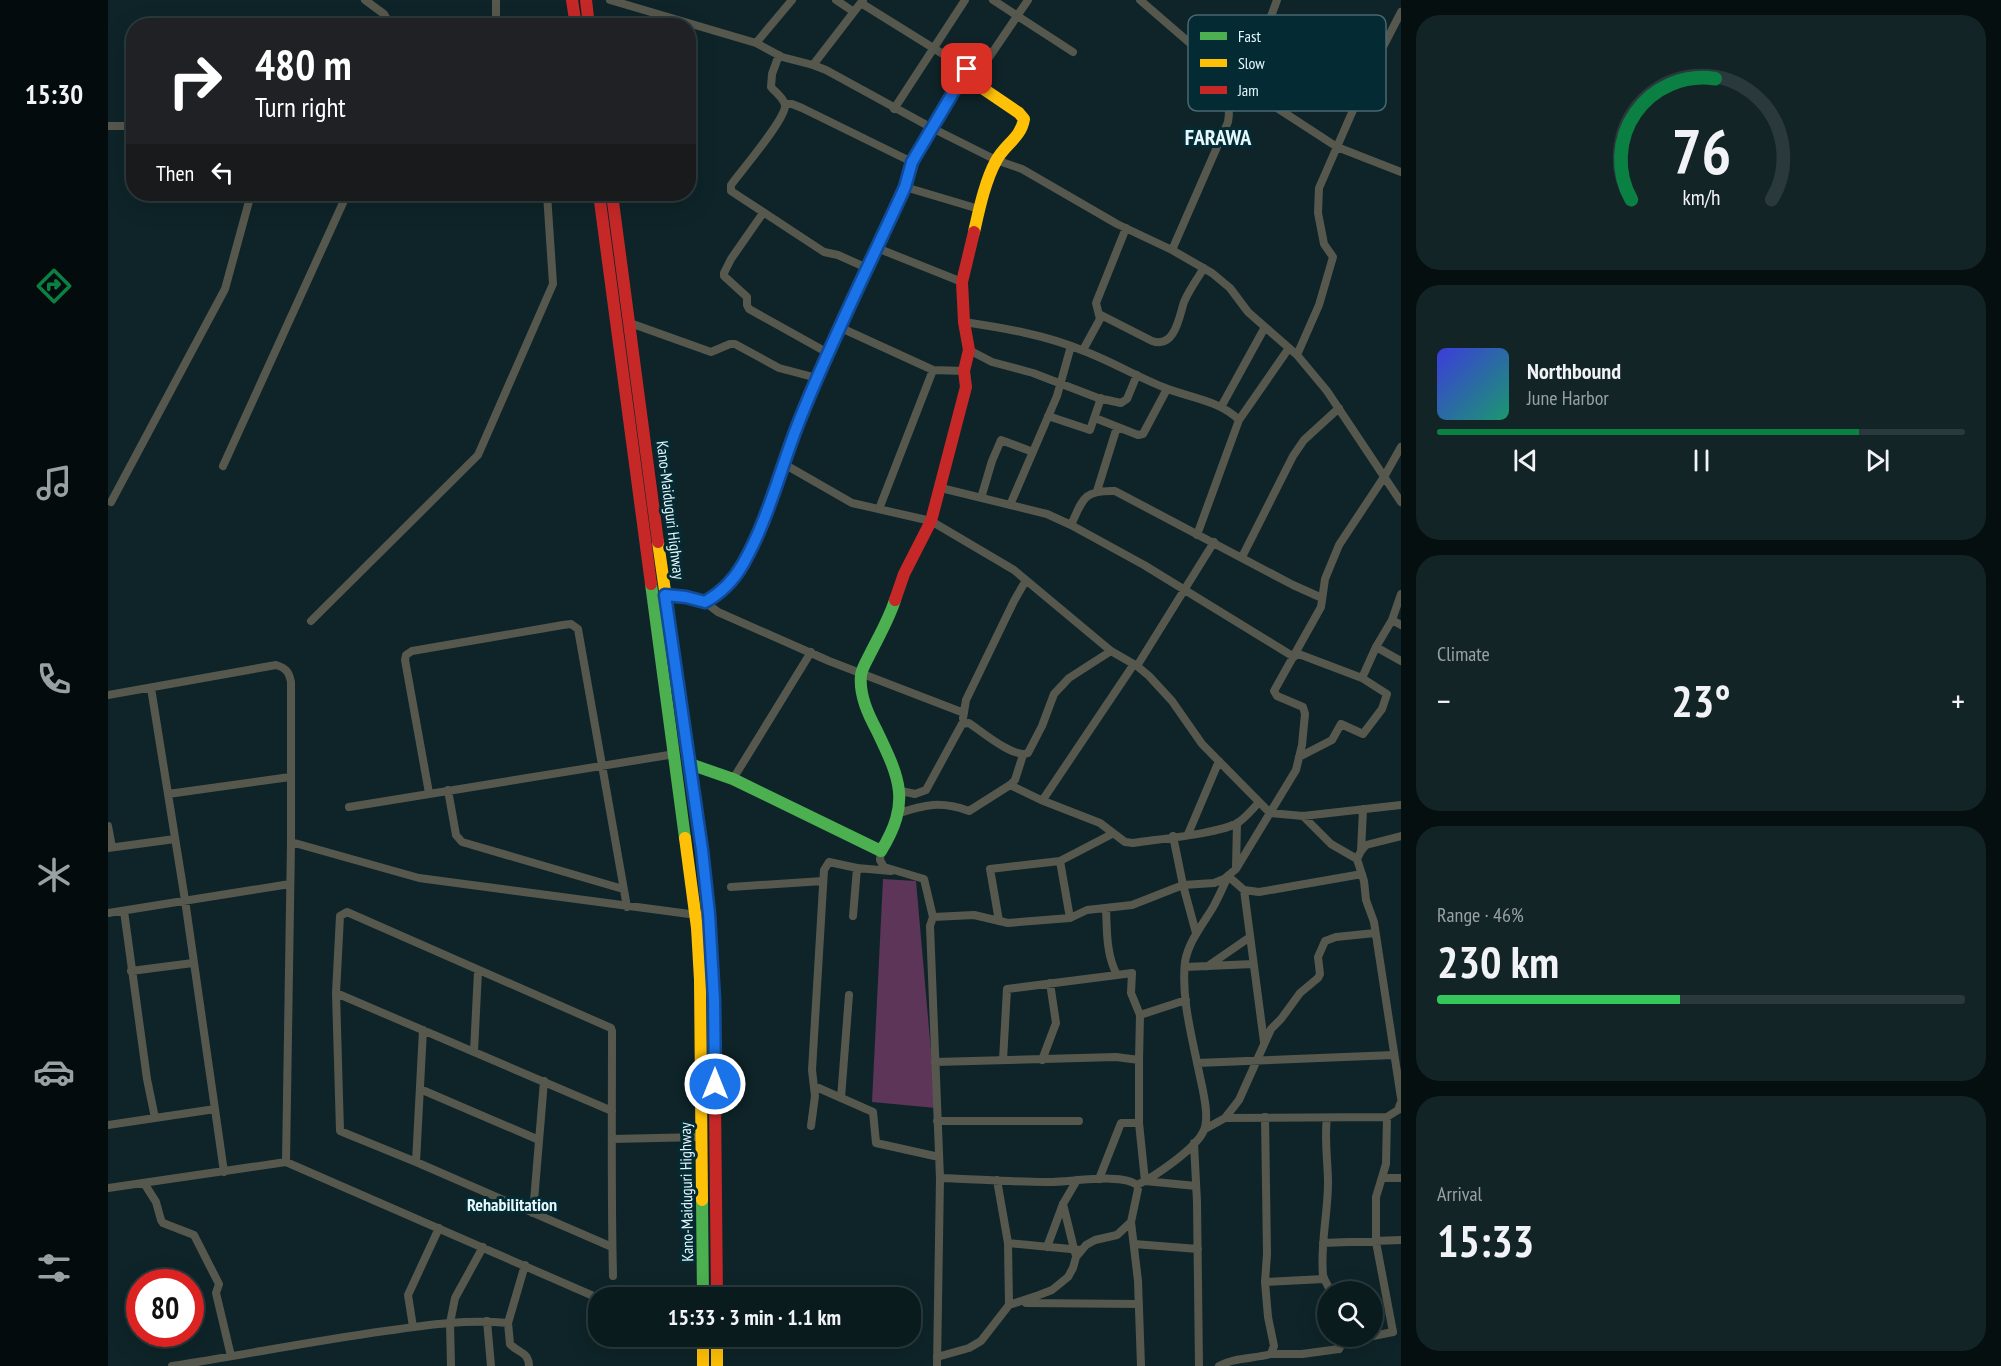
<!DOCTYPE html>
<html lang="en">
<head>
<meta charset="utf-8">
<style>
  body { margin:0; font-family:"PT Sans Narrow",sans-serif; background:#132427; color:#f1f3f6; height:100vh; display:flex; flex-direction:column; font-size:22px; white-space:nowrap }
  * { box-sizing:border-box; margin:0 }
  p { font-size:20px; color:#99a1a4 }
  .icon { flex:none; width:33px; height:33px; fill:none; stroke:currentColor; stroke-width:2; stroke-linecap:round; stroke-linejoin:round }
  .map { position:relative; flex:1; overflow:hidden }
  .drawer { display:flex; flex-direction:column; gap:15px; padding:15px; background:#060f10; width:600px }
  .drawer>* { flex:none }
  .hud { position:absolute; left:18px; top:18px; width:570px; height:183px; border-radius:24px; box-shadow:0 6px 24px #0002,0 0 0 2px #2a393c; background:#202124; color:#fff; overflow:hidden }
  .fabs { position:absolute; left:1209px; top:1281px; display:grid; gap:12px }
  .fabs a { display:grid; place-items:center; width:66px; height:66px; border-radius:50%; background:#0a1b1e; box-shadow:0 6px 24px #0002,0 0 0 2px #2a393c; font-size:30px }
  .speed { position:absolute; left:18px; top:1269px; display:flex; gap:12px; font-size:30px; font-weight:700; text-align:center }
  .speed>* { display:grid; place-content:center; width:78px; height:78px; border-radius:50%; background:#0a1b1e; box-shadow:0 6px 24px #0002,0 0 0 2px #2a393c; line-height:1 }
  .speed .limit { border:9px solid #d22; background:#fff; color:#111 }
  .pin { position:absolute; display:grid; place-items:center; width:51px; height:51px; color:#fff; margin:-26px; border-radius:12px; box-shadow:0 3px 9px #0006 }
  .me { position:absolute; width:66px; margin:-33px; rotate:0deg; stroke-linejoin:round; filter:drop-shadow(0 0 4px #0008) }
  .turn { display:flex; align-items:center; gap:21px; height:126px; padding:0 30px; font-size:27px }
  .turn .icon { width:78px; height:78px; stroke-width:2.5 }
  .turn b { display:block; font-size:42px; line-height:51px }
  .then { display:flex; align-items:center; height:57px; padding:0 30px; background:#0003; gap:12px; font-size:22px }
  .big { font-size:45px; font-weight:700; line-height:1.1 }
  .drawer .widget { flex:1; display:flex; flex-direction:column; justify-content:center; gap:9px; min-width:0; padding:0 21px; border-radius:24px; background:#132427 }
  .drawer .dial { align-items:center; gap:0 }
  .dial svg { height:156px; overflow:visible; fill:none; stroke:#2a393c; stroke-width:7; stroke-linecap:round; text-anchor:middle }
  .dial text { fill:#f1f3f6; stroke:none }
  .song { display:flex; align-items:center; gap:18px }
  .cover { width:72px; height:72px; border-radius:9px; background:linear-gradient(135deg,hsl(240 70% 55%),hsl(160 70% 35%)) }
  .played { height:6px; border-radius:3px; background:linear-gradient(90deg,#0b8043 80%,#2a393c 80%) }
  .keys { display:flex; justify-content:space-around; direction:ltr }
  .heat { display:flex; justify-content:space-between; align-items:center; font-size:33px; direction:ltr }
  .charge { height:9px; border-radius:4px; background:linear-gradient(90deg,#34c759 46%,#2a393c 0) }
  .trip { position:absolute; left:480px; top:1287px; width:333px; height:60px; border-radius:24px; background:#0a1b1e; box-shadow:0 6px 24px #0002,0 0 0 2px #2a393c; font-weight:700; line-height:60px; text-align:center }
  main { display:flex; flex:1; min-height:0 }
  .tab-bar { display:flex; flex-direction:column; width:108px; justify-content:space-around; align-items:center; background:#040b0c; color:#99a1a4 }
  .tab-bar .icon { width:42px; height:42px }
  .tab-bar .active { color:#0b8043 }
  .tab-bar b { font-size:27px; color:#f1f3f6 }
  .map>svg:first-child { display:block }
  .green { fill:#5c3558 }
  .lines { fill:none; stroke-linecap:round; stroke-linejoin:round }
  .street { stroke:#57584d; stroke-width:8 }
  .fast { stroke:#4caf50; stroke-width:12 }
  .slow { stroke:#ffc107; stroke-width:12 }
  .jam { stroke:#c62828; stroke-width:12 }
  .route-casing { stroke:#114b97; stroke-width:15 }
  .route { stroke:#1a73e8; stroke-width:10 }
  .labels { text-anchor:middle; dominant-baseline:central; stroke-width:6; stroke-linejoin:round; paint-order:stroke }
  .street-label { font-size:16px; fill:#e5f8fd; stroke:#042b33 }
  .neighbourhood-label { font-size:18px; font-weight:bold; fill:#e5f8fd; stroke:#042b33 }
  .district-label { font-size:22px; font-weight:bold; fill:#e5f8fd; stroke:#042b33 }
  .key { fill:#042b33; stroke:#486870; stroke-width:1.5 }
  .key-label { font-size:16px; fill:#e5f8fd }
</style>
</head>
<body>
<main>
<nav class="tab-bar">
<b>15:30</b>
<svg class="icon active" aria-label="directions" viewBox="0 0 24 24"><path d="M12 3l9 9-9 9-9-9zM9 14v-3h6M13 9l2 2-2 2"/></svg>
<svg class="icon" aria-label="music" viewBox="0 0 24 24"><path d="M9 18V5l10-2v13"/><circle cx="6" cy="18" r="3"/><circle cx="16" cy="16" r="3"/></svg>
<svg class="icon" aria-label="phone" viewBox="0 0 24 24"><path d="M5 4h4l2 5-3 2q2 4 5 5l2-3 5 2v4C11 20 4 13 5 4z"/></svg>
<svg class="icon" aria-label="climate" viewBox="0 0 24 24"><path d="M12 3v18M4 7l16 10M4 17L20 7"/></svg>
<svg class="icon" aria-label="car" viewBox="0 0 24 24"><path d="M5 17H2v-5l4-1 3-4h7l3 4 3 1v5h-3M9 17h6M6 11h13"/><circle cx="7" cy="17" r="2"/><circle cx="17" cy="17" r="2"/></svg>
<svg class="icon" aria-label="filters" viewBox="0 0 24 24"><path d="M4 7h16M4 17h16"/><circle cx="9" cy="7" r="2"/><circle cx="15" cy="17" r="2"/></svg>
</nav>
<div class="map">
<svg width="1293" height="1366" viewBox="0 0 1293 1366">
  <rect width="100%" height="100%" fill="#0e2428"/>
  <path class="green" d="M775 879 808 881 828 1108 764 1102Z"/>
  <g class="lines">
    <path class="street" d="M257 0 276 14 283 26
      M502 0 648 43 674 57 705 65 718 70 824 128 888 160 914 169 1009 224 1064 250 1104 273 1122 288 1140 312 1189 355 1219 391 1293 502
      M728 0 746 12
      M885 0 965 52
      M1032 0 1120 76 1229 147 1293 172
      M753 3 859 69
      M388 26V0
      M648 43 684 0
      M671 55 664 74 663 87C667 92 677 99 677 106 677 120 633 171 623 185V191L716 252 730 255 759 268
      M705 65 755 0
      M1138 88 1147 70 1151 49 1169 0
      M677 104H684L694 108 804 162
      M786 109 857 0
      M0 126H26
      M797 187 871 209
      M655 213 623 259 616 273V276L639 297V305L641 309 720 353
      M769 248 854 282
      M1064 250 1120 122C1123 107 1119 92 1120 76
      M991 314 1044 341C1067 349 1071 317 1076 302 1081 290 1089 279 1096 268
      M856 322C896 328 938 335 976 351 1005 362 1031 378 1060 389 1084 398 1112 401 1131 420L1089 535
      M522 323 603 352 622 344H627L671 368 709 378
      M731 327 825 370 856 371
      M861 350 884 362 925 373 990 398 1013 403 1019 399 1029 375
      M975 350 992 319 988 303 1018 228
      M1189 355 1211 305 1225 257 1216 244 1210 213 1211 188 1260 76 1293 12
      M1113 407 1157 327
      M940 416 982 430 993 398
      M987 418 1030 435 1035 434 1059 389
      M1131 420 1181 348
      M676 464 744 503 823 521 906 570 1003 651 1029 666 1041 676 1064 701 1094 744 1162 813 1195 816 1293 805
      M115 466 239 194
      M833 488 939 514 963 525 1036 565 1186 657
      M989 491 1009 427
      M873 498 884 461 893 440 925 452
      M3 502 117 289 143 194
      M902 505 949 396 963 346
      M771 509 825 370
      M963 525C975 499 975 490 1007 491L1185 585 1214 598
      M1134 557 1185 456 1196 440 1231 408
      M1293 594 1284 620 1293 625
      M557 595 578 597 597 602 610 612 721 661 856 713
      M597 602 611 594 636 563 648 536 709 378 797 187 804 162 855 75 859 69 880 59 920 0
      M203 621 370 455 445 284 439 194
      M1268 647 1284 620
      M1188 653 1254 678
      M1029 666 1106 542
      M43 688 77 900 116 1172
      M0 695 168 665C178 668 181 672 183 682V842L178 1162 490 1298
      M855 718 858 700 906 601 918 580
      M1191 757 1224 740 1233 724 1255 734 1274 709 1279 694 1254 678 1268 647 1293 661
      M625 779 703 652
      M902 785 933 800 936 798 1026 664
      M340 790 348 835 354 842 515 889
      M793 791 807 794 818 790 854 724 861 723C873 731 906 759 920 753L934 726 946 694 961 678 1003 651
      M321 793 297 660 298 655 304 651 455 625 463 624 470 629 519 907
      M60 794 182 777
      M933 800 992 823 1017 842 1025 843C1050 839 1112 834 1131 822 1139 816 1145 809 1151 802
      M241 807 567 754
      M789 814C817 804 833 801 861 811L902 785 907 780 915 755
      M1195 816 1223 844 1249 859
      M0 826 4 847
      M1080 834 1111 761
      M1065 836 1075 885 1088 933
      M1293 836 1258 845 1253 851 1249 859 1256 881 1258 900 1266 922 1293 1098
      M183 842 311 878 589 915
      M0 848 67 839
      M773 851 772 860 776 867 816 879 825 917 822 926 832 1178 829 1366
      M1253 851 1255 809
      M1128 868 1129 823
      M623 887 715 881
      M1136 890 1156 1042
      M16 911 39 1079 47 1118
      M0 913 182 884
      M745 916 749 868 783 871
      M825 917 866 915 900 923 962 918 979 910 1024 905 1075 885 1106 883 1116 879 1128 869 1188 770 1194 745 1197 714 1195 707 1169 696 1166 691 1213 607 1217 579 1231 545 1276 477 1293 447
      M962 918 952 861 1004 834
      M891 921 882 869 952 861
      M1100 966 1142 937
      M1077 967 1145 964
      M23 971 85 963
      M228 993 232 1131 308 1162 315 1030
      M1032 1015 1078 1000
      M366 1052 370 971
      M895 1060 899 989 1009 975
      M934 1060 948 1023 942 983
      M827 1062 1008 1057 1031 1060 1032 1015 1023 993 1024 973 1009 975C998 954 999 931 998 908
      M1089 1063 1286 1055
      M706 1086 765 1112 768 1143 831 1157
      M312 1089 431 1140
      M733 1098 741 995
      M504 1111 228 993 232 916 239 912 503 1028 504 1031C504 1113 503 1195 505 1276
      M1117 1118 1131 1100 1163 1029 1173 1019 1192 993 1210 978 1212 974 1210 957 1217 941 1228 937 1267 933
      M1219 1118C1216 1140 1220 1161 1220 1183 1220 1214 1212 1244 1215 1275 1216 1281 1221 1285 1222 1292
      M829 1121H971
      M1031 1123 1037 1181 1088 1186
      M0 1125 107 1109
      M703 1126 707 1096 704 1070 716 870 721 862 749 868
      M1097 1129 1117 1118 1279 1117 1290 1110 1293 1102
      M504 1139 594 1137
      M1086 1143 1089 1202 1091 1366
      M308 1162 504 1247
      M1274 1178H1293
      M991 1179 1013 1123H1031V1060
      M889 1180 900 1243 973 1250
      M36 1183 48 1202 53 1220 55 1223 86 1235 111 1284 108 1293 123 1356
      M1029 1185C1046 1177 1089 1148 1096 1130 1102 1116 1094 1087 1091 1072 1084 1037 1073 998 1077 962 1080 943 1094 925 1104 909 1110 899 1115 887 1120 876L1136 890 1151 892 1254 874
      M0 1188 178 1162
      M955 1204 967 1253
      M425 1213 436 1081
      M1023 1222 1030 1281 1033 1366
      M900 1243 901 1305
      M1215 1243 1293 1240
      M1026 1244 1090 1249
      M939 1247 955 1204 969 1180
      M417 1265 400 1323 402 1344C410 1353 421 1352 421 1366
      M1157 1282 1216 1279
      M918 1303 1031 1304
      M379 1321 383 1366
      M305 1327 300 1295 331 1228
      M1231 1349 1235 1342 1285 1332 1268 1242V1197L1278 1164 1279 1117
      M1163 1354H1194L1231 1349 1229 1336
      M829 1357 861 1348 873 1341 901 1305 931 1295 944 1290 960 1277 965 1268 968 1257 978 1245 987 1240 1009 1235 1023 1222 1030 1189 1029 1185C1013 1172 960 1183 938 1182 903 1182 867 1179 832 1178
      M64 1366C135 1355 205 1341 277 1331 318 1325 358 1319 400 1323
      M343 1366 342 1323 347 1298 375 1247
      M1111 1366C1127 1357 1145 1359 1163 1354L1166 1346 1160 1317 1157 1282 1159 1254 1157 1117"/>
    <path class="fast" d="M543 584 577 838
      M582 764 625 779 773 851C803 802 792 779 769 731 760 714 751 695 753 675 754 668 759 660 762 654 771 636 781 619 787 600
      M594 1200 595 1298"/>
    <path class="slow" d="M855 75 911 113 916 119C913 138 896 145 888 161 877 181 871 210 866 232
      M550 542 594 850 604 965
      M577 838 589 928 592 980 594 1200
      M595 1336V1366
      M609 1336V1366"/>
    <path class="jam" d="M464 0 468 26
      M478 0 481 26
      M491 194 543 584
      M504 194 550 542
      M787 600 796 574 823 521 858 387 856 371 861 350 856 322 854 282 866 232
      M604 965 606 1000 609 1298"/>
  </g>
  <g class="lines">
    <defs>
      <path id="route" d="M607 1084 606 1000 601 914 594 850 557 595 578 597 597 602C613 593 626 580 635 564 660 520 672 470 690 424 722 343 761 266 797 187L804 162 859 69"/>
    </defs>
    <use href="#route" class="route-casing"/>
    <use href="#route" class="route"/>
  </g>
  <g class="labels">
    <g class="street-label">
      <text transform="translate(563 510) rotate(83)">Kano-Maiduguri Highway</text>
      <text transform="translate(578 1192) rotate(-91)">Kano-Maiduguri Highway</text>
    </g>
    <g class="neighbourhood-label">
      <text x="404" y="1204">Rehabilitation</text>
    </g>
    <g class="district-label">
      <text x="1110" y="137">FARAWA</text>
    </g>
  </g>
  <rect x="1080" y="15" width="198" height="96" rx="9" class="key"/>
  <rect x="1092" y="32" width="27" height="8" fill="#4caf50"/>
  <rect x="1092" y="59" width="27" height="8" fill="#ffc107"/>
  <rect x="1092" y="86" width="27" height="8" fill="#c62828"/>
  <g class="key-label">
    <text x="1130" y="42">Fast</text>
    <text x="1130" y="69">Slow</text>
    <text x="1130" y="96">Jam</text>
  </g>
</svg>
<div class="fabs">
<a><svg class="icon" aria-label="search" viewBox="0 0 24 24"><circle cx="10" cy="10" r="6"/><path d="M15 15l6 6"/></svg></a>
</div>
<div class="speed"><div class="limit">80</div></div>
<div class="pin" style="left:859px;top:69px;background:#d93025"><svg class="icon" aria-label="arrive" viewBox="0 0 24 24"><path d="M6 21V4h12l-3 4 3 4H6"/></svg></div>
<svg class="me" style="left:607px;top:1084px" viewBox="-20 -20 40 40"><circle r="17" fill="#1a73e8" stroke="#fff" stroke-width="3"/><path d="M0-11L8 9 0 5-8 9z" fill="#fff"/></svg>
<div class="trip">15:33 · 3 min · 1.1 km</div>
<div class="hud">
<div class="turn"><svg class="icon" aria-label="right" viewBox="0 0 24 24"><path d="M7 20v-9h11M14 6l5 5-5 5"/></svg><div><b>480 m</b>Turn right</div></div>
<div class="then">Then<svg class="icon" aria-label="left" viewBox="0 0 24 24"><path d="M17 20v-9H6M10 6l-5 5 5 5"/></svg></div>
</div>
</div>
<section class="drawer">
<div class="widget dial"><svg viewBox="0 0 100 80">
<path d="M14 69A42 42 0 1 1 86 69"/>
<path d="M14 69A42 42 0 0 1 57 7" stroke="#0b8043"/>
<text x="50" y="56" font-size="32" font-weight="700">76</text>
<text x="50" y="72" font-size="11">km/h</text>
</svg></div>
<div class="widget">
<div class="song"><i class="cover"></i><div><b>Northbound</b><p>June Harbor</p></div></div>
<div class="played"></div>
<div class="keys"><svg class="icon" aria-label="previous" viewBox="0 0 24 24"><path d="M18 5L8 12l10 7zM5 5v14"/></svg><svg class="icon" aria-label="pause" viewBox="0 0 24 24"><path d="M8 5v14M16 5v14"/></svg><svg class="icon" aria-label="next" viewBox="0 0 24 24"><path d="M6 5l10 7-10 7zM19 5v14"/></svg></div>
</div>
<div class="widget"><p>Climate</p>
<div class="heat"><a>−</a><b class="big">23°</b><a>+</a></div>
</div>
<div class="widget"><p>Range · 46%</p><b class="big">230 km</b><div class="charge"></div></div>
<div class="widget"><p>Arrival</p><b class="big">15:33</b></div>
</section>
</main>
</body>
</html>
